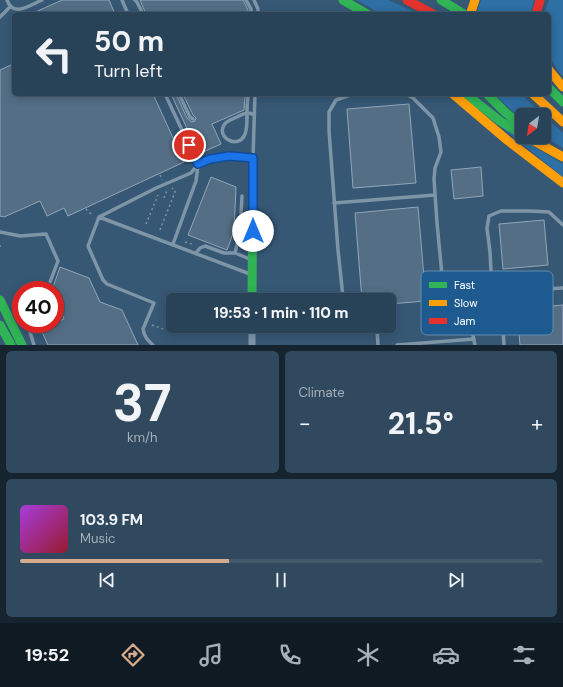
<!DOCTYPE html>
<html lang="en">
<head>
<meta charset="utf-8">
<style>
  body { margin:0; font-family:"DM Sans",sans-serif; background:#30495e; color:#f1f3f6; height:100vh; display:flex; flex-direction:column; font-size:15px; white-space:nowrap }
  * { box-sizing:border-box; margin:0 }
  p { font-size:13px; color:#a5b0ba }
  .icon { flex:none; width:22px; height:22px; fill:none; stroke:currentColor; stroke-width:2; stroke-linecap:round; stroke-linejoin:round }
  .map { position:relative; height:345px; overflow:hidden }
  .details { display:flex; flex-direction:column; gap:6px; padding:6px; background:#162430; flex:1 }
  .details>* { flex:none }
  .hud { position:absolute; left:12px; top:12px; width:539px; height:84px; border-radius:6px; box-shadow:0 2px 10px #0003,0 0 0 1px #445b6e; background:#284258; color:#f1f3f6; overflow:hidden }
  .needle { width:26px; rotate:211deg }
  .controls { position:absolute; left:515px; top:108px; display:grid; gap:8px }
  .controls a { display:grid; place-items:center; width:36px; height:36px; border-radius:6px; background:#284258; box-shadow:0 2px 10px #0003,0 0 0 1px #445b6e; font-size:20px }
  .speed { position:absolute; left:12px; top:281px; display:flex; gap:8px; font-size:20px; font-weight:700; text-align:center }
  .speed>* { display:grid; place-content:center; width:52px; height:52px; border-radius:50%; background:#284258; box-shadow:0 2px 10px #0003,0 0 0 1px #445b6e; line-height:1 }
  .speed .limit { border:6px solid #d22; background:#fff; color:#111 }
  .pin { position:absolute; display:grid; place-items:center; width:34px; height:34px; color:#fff; margin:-17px; border:2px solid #fff; border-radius:50%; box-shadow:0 1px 4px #0007 }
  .me { position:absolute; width:44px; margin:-22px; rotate:0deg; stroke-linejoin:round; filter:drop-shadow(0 0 3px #0008) }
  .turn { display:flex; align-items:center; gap:14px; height:84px; padding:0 16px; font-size:18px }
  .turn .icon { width:52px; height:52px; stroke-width:2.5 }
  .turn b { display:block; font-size:28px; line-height:34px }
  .big { font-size:30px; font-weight:800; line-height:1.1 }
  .details .card { flex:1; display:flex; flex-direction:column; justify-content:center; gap:6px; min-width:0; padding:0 14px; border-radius:6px; background:#30495e }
  .details .dial { align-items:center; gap:0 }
  .dial b { font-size:52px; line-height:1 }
  .song { display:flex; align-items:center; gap:12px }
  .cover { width:48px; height:48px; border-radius:6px; background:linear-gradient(135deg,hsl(280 70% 55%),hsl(350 70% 35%)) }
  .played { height:4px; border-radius:2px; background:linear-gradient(90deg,#d6ab8b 40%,#445b6e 40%) }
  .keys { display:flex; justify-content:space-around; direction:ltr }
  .heat { display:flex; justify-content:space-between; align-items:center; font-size:22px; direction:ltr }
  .details .tiles { flex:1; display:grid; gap:6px; grid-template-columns:1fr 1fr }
  .card:last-child { grid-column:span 2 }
  .trip { position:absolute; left:166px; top:293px; width:230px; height:40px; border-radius:6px; background:#284258; box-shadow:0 2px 10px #0003,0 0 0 1px #445b6e; font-weight:800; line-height:40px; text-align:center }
  .dock { display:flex; height:64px; justify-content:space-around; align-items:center; background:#101a23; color:#a5b0ba }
  .dock .icon { width:28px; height:28px }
  .dock .current { color:#d6ab8b }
  .dock b { font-size:18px; color:#f1f3f6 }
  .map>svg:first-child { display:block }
  .green { fill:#2e6fa4 }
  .building { fill:#536e85; stroke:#92a6b7 }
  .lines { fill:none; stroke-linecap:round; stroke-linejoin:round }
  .path { stroke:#7e95a8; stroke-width:1.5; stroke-dasharray:2 3; stroke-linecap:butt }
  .lane { stroke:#7e95a8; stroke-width:3.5 }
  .street { stroke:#7e95a8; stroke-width:7 }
  .fast { stroke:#30b455; stroke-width:9 }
  .slow { stroke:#ff9f0a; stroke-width:9 }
  .jam { stroke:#e5322d; stroke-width:9 }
  .lane-bridge { stroke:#7e95a8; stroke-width:3.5 }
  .route-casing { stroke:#114b97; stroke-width:10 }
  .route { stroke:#1a73e8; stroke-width:7 }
  .key { fill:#1c5a8f; stroke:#608cb1; stroke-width:1 }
  .key-label { font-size:11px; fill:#fff }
</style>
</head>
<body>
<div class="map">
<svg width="563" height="345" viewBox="0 0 563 345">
  <rect width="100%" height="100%" fill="#365875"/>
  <path class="green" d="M357 0H388L419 14H381Z
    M481 0H534L531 14H476Z
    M549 0H563V77L558 71 549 55V14H544Z
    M494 94H521L543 115H522V120Z
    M485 114 513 134 563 164V177Z
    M544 116 563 133V148L544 136Z"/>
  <path class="building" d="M62 0H109L115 14H31Z
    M140 0H243L248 10V14H146Z
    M11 65 14 71V94H153L184 162 68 216 64 208 47 216 40 201 4 217 0 216V70Z
    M171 94H176L187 118 192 122 195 121 196 118 193 115 183 94H245L244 110 212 124 221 144 201 153 192 134 190 135Z
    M409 104 416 183 353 188 347 109Z
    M481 167 483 196 454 199 451 170Z
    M211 177 236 187 234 231 227 250 188 235Z
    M418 207 426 301 389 304V300H362L355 213Z
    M544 220 548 265 503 269 499 224Z
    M60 267 89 278 100 302 122 310 138 345H48L41 330 53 324H55V323L64 319 55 299V290H52Z
    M563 305V345H520L517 309Z"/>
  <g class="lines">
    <path class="path" d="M160 175 162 180
      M164 198 167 190
      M86 209 92 215
      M146 224 158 195
      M160 230 175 192V190L172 188
      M185 242 192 244
      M0 246H1
      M152 325 163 329"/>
    <path class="lane" d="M7 0C13 18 30 5 42 0
      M122 0 128 14
      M135 0 137 2 143 14
      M246 0 251 9V14
      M254 0 258 9V14
      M0 17 10 7
      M165 94 198 164 210 159 229 155 253 158 255 94
      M179 94 190 117 193 119
      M406 94 413 98 433 118 439 137 441 152 435 168 434 179 437 223 442 275 453 291 470 307 469 316 475 345
      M247 108 248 94
      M247 118C247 123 247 129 245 134 239 150 216 138 224 125 226 121 232 119 237 117 243 114 248 111 254 115
      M242 196 240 232 235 253 252 260
      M334 203 435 195
      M99 217 250 274
      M0 232 20 236 46 234 58 261 47 290
      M173 244 196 181 198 165
      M196 253 200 248 205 246 224 253H235
      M492 290 490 252 487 228 489 216 501 211H530L549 212 563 225
      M345 300 343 297 338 250 329 131V112L336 100 353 94
      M470 307V295L480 291 492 290 501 297
      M32 324 30 332 34 345
      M374 326 377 329 378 345
      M153 345C148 341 144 336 143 329L154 303 107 284 103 280 88 246 99 217 156 188 191 173 198 164
      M397 345 474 339
      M504 345 501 297 509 291 563 288"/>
    <path class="street" d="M252 345V326"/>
    <path class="fast" d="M343 0 367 14
      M441 0 464 14
      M549 88 563 102
      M466 94 500 121 522 134
      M487 94 505 112 522 126
      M0 300 22 345
      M252 300 253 158
      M0 325 11 345"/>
    <path class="slow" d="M471 12 475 0
      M549 70 563 87
      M453 94 507 140 563 183
      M533 94 563 122
      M527 137 563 157"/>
    <path class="jam" d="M407 0 433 14
      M536 14 540 0"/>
    <path class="lane-bridge" d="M247 118V108"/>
  </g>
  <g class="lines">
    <defs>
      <path id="route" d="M189 145 198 164 210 159 229 156 253 158V231"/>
    </defs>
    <use href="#route" class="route-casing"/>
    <use href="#route" class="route"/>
  </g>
  <rect x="421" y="271" width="132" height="64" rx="6" class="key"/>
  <rect x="429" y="282" width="18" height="6" fill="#30b455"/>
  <rect x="429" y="300" width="18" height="6" fill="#ff9f0a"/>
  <rect x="429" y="318" width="18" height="6" fill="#e5322d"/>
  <g class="key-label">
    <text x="454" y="289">Fast</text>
    <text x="454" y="307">Slow</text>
    <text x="454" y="325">Jam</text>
  </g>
</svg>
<div class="controls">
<a><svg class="needle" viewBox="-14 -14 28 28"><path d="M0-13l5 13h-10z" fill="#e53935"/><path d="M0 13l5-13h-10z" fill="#a5b0ba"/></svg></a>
</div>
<div class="speed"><div class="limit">40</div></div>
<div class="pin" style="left:189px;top:145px;background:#d93025"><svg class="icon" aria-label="arrive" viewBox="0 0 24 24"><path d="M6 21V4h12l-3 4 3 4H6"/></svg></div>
<svg class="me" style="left:253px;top:231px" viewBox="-20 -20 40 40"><circle r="19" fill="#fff"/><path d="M0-13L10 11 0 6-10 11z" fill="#1a73e8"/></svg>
<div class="trip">19:53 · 1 min · 110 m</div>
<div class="hud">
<div class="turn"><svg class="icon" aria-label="left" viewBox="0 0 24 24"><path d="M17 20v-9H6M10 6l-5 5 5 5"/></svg><div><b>50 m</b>Turn left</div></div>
</div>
</div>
<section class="details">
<div class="tiles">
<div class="card dial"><b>37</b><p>km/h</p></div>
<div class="card"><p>Climate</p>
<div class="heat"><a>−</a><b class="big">21.5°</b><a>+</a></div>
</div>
<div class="card">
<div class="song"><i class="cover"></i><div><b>103.9 FM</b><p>Music</p></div></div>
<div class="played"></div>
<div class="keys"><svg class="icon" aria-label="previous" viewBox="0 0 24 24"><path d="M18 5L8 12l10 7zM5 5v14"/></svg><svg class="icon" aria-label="pause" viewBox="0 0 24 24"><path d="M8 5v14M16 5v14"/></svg><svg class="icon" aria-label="next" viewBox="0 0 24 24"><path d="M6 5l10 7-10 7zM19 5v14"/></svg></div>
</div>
</div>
</section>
<nav class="dock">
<b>19:52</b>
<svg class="icon current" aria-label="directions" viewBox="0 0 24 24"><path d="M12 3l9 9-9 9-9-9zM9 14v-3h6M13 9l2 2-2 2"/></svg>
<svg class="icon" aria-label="music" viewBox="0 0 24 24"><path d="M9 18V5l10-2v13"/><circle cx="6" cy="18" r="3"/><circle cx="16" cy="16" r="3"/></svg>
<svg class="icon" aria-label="phone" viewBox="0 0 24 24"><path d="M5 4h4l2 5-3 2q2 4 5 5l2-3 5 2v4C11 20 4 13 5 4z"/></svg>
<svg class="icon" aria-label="climate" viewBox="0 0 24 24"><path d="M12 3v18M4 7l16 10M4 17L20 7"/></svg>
<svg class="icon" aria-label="car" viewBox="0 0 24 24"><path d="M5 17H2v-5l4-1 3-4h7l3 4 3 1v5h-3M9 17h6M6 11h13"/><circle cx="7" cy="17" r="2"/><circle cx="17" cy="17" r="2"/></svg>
<svg class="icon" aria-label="filters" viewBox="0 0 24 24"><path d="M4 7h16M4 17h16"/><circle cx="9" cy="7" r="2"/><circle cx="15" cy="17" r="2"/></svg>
</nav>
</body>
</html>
